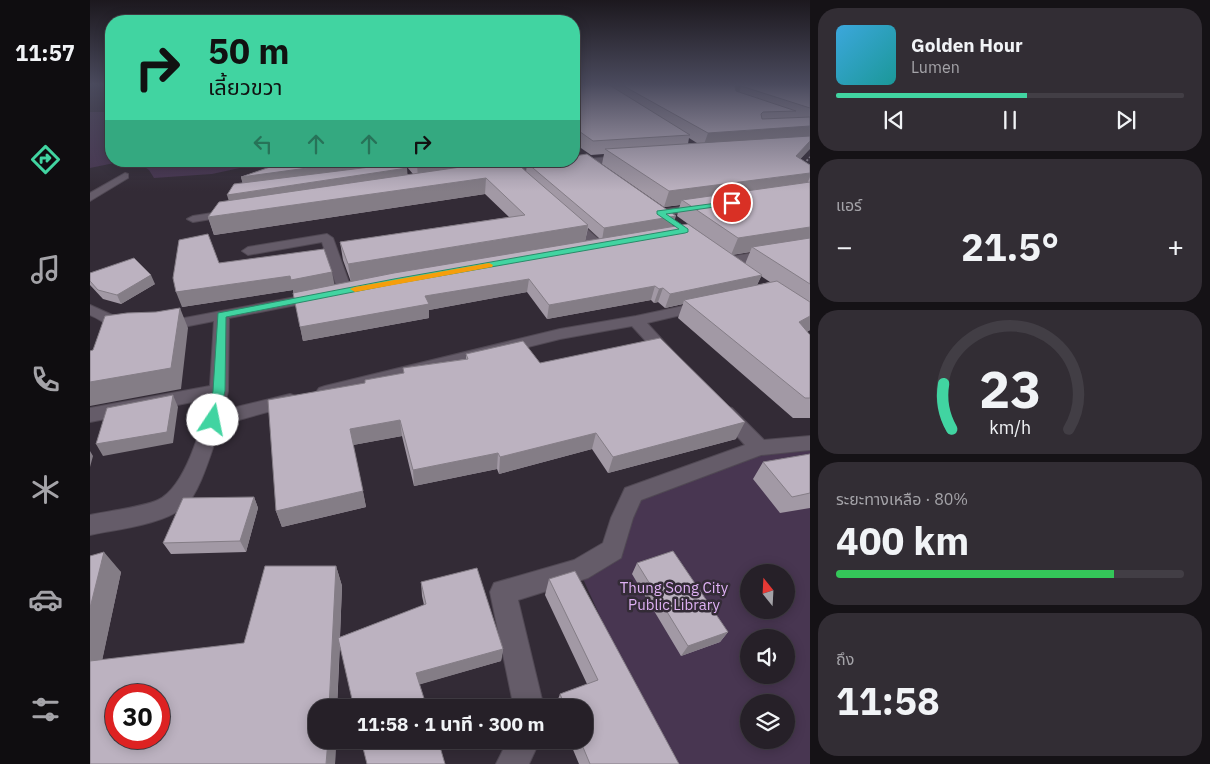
<!DOCTYPE html>
<html lang="th">
<head>
<meta charset="utf-8">
<style>
  body { margin:0; font-family:"IBM Plex Sans","Noto Sans Thai",sans-serif; background:#322d34; color:#f1f3f6; height:100vh; display:flex; flex-direction:column; font-size:19px; white-space:nowrap }
  * { box-sizing:border-box; margin:0 }
  p { font-size:16px; color:#a4a3a8 }
  .icon { flex:none; width:28px; height:28px; fill:none; stroke:currentColor; stroke-width:2; stroke-linecap:round; stroke-linejoin:round }
  .map { position:relative; flex:1; overflow:hidden }
  .sheet { display:flex; flex-direction:column; gap:8px; padding:8px; background:#151216; width:400px }
  .sheet>* { flex:none }
  .banner { position:absolute; left:15px; top:15px; width:475px; height:152px; border-radius:20px; box-shadow:0 2px 12px #0003,0 0 0 1px #423e45; background:#41d4a1; color:#111; overflow:hidden }
  .needle { width:32px; rotate:342deg }
  .buttons { position:absolute; left:650px; top:564px; display:grid; gap:10px }
  .buttons a { display:grid; place-items:center; width:55px; height:55px; border-radius:50%; background:#262028; box-shadow:0 2px 12px #0003,0 0 0 1px #423e45; font-size:25px }
  .speed { position:absolute; left:15px; top:684px; display:flex; gap:10px; font-size:25px; font-weight:700; text-align:center }
  .speed>* { display:grid; place-content:center; width:65px; height:65px; border-radius:50%; background:#262028; box-shadow:0 2px 12px #0003,0 0 0 1px #423e45; line-height:1 }
  .speed .limit { border:8px solid #d22; background:#fff; color:#111 }
  .pin { position:absolute; display:grid; place-items:center; width:42px; height:42px; color:#fff; margin:-21px; border:2px solid #fff; border-radius:50%; box-shadow:0 1px 5px #0007 }
  .me { position:absolute; width:55px; margin:-28px; rotate:11deg; stroke-linejoin:round; filter:drop-shadow(0 0 4px #0008) }
  .turn { display:flex; align-items:center; gap:18px; height:105px; padding:0 20px; font-size:22px }
  .turn .icon { width:65px; height:65px; stroke-width:2.5 }
  .turn b { display:block; font-size:35px; line-height:42px }
  .lanes { display:flex; align-items:center; height:48px; padding:0 20px; background:#0003; justify-content:center; gap:25px; direction:ltr }
  .lanes .off { opacity:.35 }
  .big { font-size:38px; font-weight:700; line-height:1.1 }
  .sheet .widget { flex:1; display:flex; flex-direction:column; justify-content:center; gap:8px; min-width:0; padding:0 18px; border-radius:20px; background:#322d34 }
  .sheet .dial { align-items:center; gap:0 }
  .dial svg { height:130px; overflow:visible; fill:none; stroke:#423e45; stroke-width:7; stroke-linecap:round; text-anchor:middle }
  .dial text { fill:#f1f3f6; stroke:none }
  .song { display:flex; align-items:center; gap:15px }
  .cover { width:60px; height:60px; border-radius:8px; background:linear-gradient(135deg,hsl(200 70% 55%),hsl(180 70% 35%)) }
  .played { height:5px; border-radius:2px; background:linear-gradient(90deg,#41d4a1 55%,#423e45 55%) }
  .keys { display:flex; justify-content:space-around; direction:ltr }
  .heat { display:flex; justify-content:space-between; align-items:center; font-size:28px; direction:ltr }
  .charge { height:8px; border-radius:4px; background:linear-gradient(90deg,#34c759 80%,#423e45 0) }
  .trip { position:absolute; left:218px; top:699px; width:285px; height:50px; border-radius:20px; background:#262028; box-shadow:0 2px 12px #0003,0 0 0 1px #423e45; font-weight:700; line-height:50px; text-align:center }
  main { display:flex; flex:1; min-height:0 }
  .tabs { display:flex; flex-direction:column; width:90px; justify-content:space-around; align-items:center; background:#0f0d10; color:#a4a3a8 }
  .tabs .icon { width:35px; height:35px }
  .tabs .current { color:#41d4a1 }
  .tabs b { font-size:22px; color:#f1f3f6 }
  .map>svg:first-child { display:block }
  .green { fill:#483651; fill-rule:evenodd }
  .lines { fill:none; stroke-linecap:round; stroke-linejoin:round }
  .street-casing { stroke:#514954; stroke-width:2 }
  .path { stroke:#8e8791; stroke-width:2; stroke-dasharray:2 2; stroke-linecap:butt }
  .street { fill:#655c69; fill-rule:evenodd }
  .wall { fill:#a299a5; fill-rule:evenodd }
  .shaded-wall { fill:#847d86 }
  .building { fill:#bcb2c0; stroke:#847d86; fill-rule:evenodd }
  .route { fill:#41d4a1; stroke:#2a8a69 }
  .slow { fill:#f59e0b }
  .labels { text-anchor:middle; dominant-baseline:central; stroke-width:5; stroke-linejoin:round; paint-order:stroke }
  .near-park-label { font-size:15px; fill:#dfb1f4; stroke:#332b36 }
</style>
</head>
<body>
<main>
<nav class="tabs">
<b>11:57</b>
<svg class="icon current" aria-label="directions" viewBox="0 0 24 24"><path d="M12 3l9 9-9 9-9-9zM9 14v-3h6M13 9l2 2-2 2"/></svg>
<svg class="icon" aria-label="music" viewBox="0 0 24 24"><path d="M9 18V5l10-2v13"/><circle cx="6" cy="18" r="3"/><circle cx="16" cy="16" r="3"/></svg>
<svg class="icon" aria-label="phone" viewBox="0 0 24 24"><path d="M5 4h4l2 5-3 2q2 4 5 5l2-3 5 2v4C11 20 4 13 5 4z"/></svg>
<svg class="icon" aria-label="climate" viewBox="0 0 24 24"><path d="M12 3v18M4 7l16 10M4 17L20 7"/></svg>
<svg class="icon" aria-label="car" viewBox="0 0 24 24"><path d="M5 17H2v-5l4-1 3-4h7l3 4 3 1v5h-3M9 17h6M6 11h13"/><circle cx="7" cy="17" r="2"/><circle cx="17" cy="17" r="2"/></svg>
<svg class="icon" aria-label="filters" viewBox="0 0 24 24"><path d="M4 7h16M4 17h16"/><circle cx="9" cy="7" r="2"/><circle cx="15" cy="17" r="2"/></svg>
</nav>
<div class="map">
<svg width="720" height="764" viewBox="0 0 720 764">
  <rect width="100%" height="100%" fill="#332b36"/>
  <path class="green" d="M0 112H21V161H34L0 168Z
    M46 161H183L122 174 64 178 59 170Z
    M720 443V764H577L489 570 523 550 543 494 670 448ZM659 572H696V610H659ZM659 638H696V675H659ZM659 702H696V740H659Z"/>
  <g class="lines">
    <defs>
      <path id="street" d="M536 155 539 156V160L410 175 405 172 410 169Z
        M35 173 38 174V178L0 201V193Z
        M612 204 616 205 618 207 616 209 570 216 564 213 570 210Z
        M142 210 148 213 146 215 103 222 97 219 103 216Z
        M478 215 482 216 513 243 515 246 513 249H505L474 220 472 218Z
        M237 234 243 238 262 291 260 294H250L248 291 232 242 158 255 152 251 158 247Z
        M720 244V252L638 265 631 261 638 257Z
        M227 293 232 294 234 297 232 300 139 318 138 391 134 410 200 394 206 396 209 400 206 404 131 425C123 445 111 492 95 506 73 525 28 529 0 535V515C18 511 53 507 68 500 95 488 112 427 118 399L0 422V408L120 386 124 321 73 331 68 329 65 326 68 323Z
        M612 302 617 303 619 306 617 309 557 323 588 357 586 361 580 362 574 361 542 326 470 339 235 398 229 396 226 392 229 388 235 386 470 329 546 316Z
        M0 305 40 323 43 326 40 329C27 333 12 320 0 315Z
        M635 406 642 408 674 440 720 436V450L671 455 551 500 543 518 531 558 498 578 428 600 454 708H424L400 592 404 583 484 560 513 543 521 518 535 488 655 445 626 413 628 408Z
        M418 740H450L439 764H406Z"/>
    </defs>
    <use href="#street" class="street-casing"/>
    <path class="path" d="M714 164 720 157"/>
    <use href="#street" class="street"/>
  </g>
  <path class="wall" d="M484 84H720V148L710 159 720 165V330L717 332 720 335V418H703L588 318 593 304 575 308 568 302 564 303 561 300 457 319 437 292 339 310V318L213 341 203 290 92 307 129 263 244 285 261 282 253 260 250 242 419 217 395 194 124 235 118 217 138 201 153 183 151 177 183 166 182 161H307L308 163 318 175 323 174 312 161H484ZM599 138 607 143 598 144ZM488 146 501 155 514 154 512 164 574 207 590 205 587 216 622 241 583 227 487 156ZM437 164 436 172 429 165ZM498 228 510 239 495 241ZM660 252 655 264 642 255ZM671 276 680 282 667 285Z
    M0 273 65 284 31 304 13 299 0 285Z
    M376 354 450 363 646 439 518 473 502 449 409 474 407 469 324 486 312 436 263 445 276 507 192 527 186 511 275 383 314 373 313 368 376 359Z
    M720 454V508L690 513 663 479 673 462Z
    M164 497 168 508 156 552 81 554 73 543Z
    M0 556 31 572 12 660 154 643 246 566 252 586 250 637 334 605 332 596 331 582 413 649 411 661 330 684 250 644 247 708H226V740H246L245 764H0Z
    M547 563 638 632 630 642 591 656 542 574Z
    M459 579 589 764H489L479 740H494V708H465V707L470 694 497 684 455 595Z"/>
  <path class="shaded-wall" d="M645 86H651L648 97Z
    M720 126V139L613 147 618 133Z
    M720 141V149L700 170 706 156Z
    M489 143 487 157 484 158V145Z
    M183 161H307L308 169 154 190 151 177 185 172Z
    M348 161H454L437 163V164L328 179 327 164Z
    M317 168 318 180 141 208 137 195Z
    M720 173V177L715 188 592 200 590 205 574 207 579 191Z
    M396 178 395 194 124 235 118 217Z
    M586 216 582 228 512 240 514 228Z
    M498 225 495 243 261 283 258 264Z
    M720 227V243L662 247 660 252 641 255 648 238Z
    M242 272 245 287 204 294 203 290 92 307 86 292 200 276Z
    M61 275 65 284 31 304 27 295Z
    M672 275 665 289 594 300 593 304 575 308 580 294Z
    M439 279 437 292 339 310V318L213 341 210 327 335 296Z
    M565 286 561 300 457 319 459 305Z
    M573 288 568 302 564 303 569 289Z
    M90 308 98 328 91 389 0 406V382Z
    M720 316V330L699 341 709 322Z
    M83 395 88 407 83 443 13 456 6 444Z
    M310 420 312 436 263 445 260 429Z
    M655 422 646 439 518 473 523 457Z
    M506 433 502 449 409 474 410 457Z
    M0 451 3 456 0 467Z
    M408 453 407 469 324 486 323 470Z
    M273 491 276 507 192 527 186 511Z
    M164 497 168 508 156 552 150 541Z
    M14 552 31 572 8 680 0 674V608Z
    M246 566 252 586 247 708H239Z
    M638 632 630 642 591 656 598 646Z
    M413 649 411 661 328 685 326 673Z
    M238 740H246L245 764H236Z"/>
  <path class="building" d="M484 84H520L521 86 600 135 503 141 486 129 484 138 489 143 484 145Z
    M530 84H720V108L651 86H645L646 91 706 111 673 112 671 114 672 119 720 117V126L618 133Z
    M720 136V141L706 156 720 165V173L579 191 515 149Z
    M497 154 586 216 514 228 437 163 447 161H484V156Z
    M218 161H269L151 177 183 166Z
    M324 161H348L327 164Z
    M412 161H424L498 225 258 264 250 242 435 215 396 178 118 217 129 202Z
    M312 163 317 168 137 195 144 184Z
    M720 182V227L648 238 592 200Z
    M598 224 672 275 580 294 573 288 569 289 565 286 459 305 439 279 335 296 339 304 210 327 203 293 304 273Z
    M118 234 129 263 234 249 242 272 201 280 200 276 86 292 83 278 89 240Z
    M720 238V284L662 247Z
    M44 258 61 275 27 295 8 290 0 281V273Z
    M687 281 720 302V316L709 322 720 335V398H715L594 300Z
    M90 308 81 368 0 382V351L3 350 15 316 37 313 66 312Z
    M570 338 655 422 523 457 506 433 410 457 408 453 323 470 310 420 260 429 273 491 186 511 178 400 275 383V380L314 373 313 368 378 359 376 354 433 341 450 363Z
    M83 395 77 432 6 444 17 408Z
    M720 454V493L702 497 673 462Z
    M164 497 150 541 73 543 93 498Z
    M583 551 638 632 598 646 547 563Z
    M14 552 0 608V556Z
    M175 566H246L239 708H226V740H238L236 764H0V661L154 643ZM26 695H69V738H26Z
    M387 568 413 649 326 673 337 708H264L248 638 336 604 331 582Z
    M485 571 589 764H500L490 740H494V708H476L470 694 508 680 459 579Z
    M271 740H348L355 764H277Z"/>
  <linearGradient id="sky" x2="0" y2="1"><stop stop-color="#1c181e"/><stop offset="0.44" stop-color="#4a4a5d"/><stop offset="1" stop-color="#4a4a5d" stop-opacity="0"/></linearGradient>
  <rect width="720" height="191" fill="url(#sky)"/>
  <path class="route" d="M642 201 646 203 645 204 576 214 598 229V232L595 233 304 284 136 317 135 391 127 423H119L117 420 123 391 128 313 304 279 589 229 567 214V211Z"/>
  <path class="slow" d="M399 263 403 265 402 267 265 292 260 289 265 287Z"/>
  <g class="labels">
    <g class="near-park-label">
      <text x="584" y="587">Thung Song City<tspan x="584" dy="17">Public Library</tspan></text>
    </g>
  </g>
</svg>
<div class="buttons">
<a><svg class="needle" viewBox="-14 -14 28 28"><path d="M0-13l5 13h-10z" fill="#e53935"/><path d="M0 13l5-13h-10z" fill="#a4a3a8"/></svg></a>
<a><svg class="icon" aria-label="sound" viewBox="0 0 24 24"><path d="M4 9h4l5-4v14l-5-4H4zM17 9q2 3 0 6"/></svg></a>
<a><svg class="icon" aria-label="layers" viewBox="0 0 24 24"><path d="M12 4l9 5-9 5-9-5zM3 14l9 5 9-5"/></svg></a>
</div>
<div class="speed"><div class="limit">30</div></div>
<div class="pin" style="left:642px;top:203px;background:#d93025"><svg class="icon" aria-label="arrive" viewBox="0 0 24 24"><path d="M6 21V4h12l-3 4 3 4H6"/></svg></div>
<svg class="me" style="left:123px;top:420px" viewBox="-20 -20 40 40"><circle r="19" fill="#fff"/><path d="M0-13L10 11 0 6-10 11z" fill="#41d4a1"/></svg>
<div class="trip">11:58 · 1 นาที · 300 m</div>
<div class="banner">
<div class="turn"><svg class="icon" aria-label="right" viewBox="0 0 24 24"><path d="M7 20v-9h11M14 6l5 5-5 5"/></svg><div><b>50 m</b>เลี้ยวขวา</div></div>
<div class="lanes"><svg class="icon off" aria-label="left" viewBox="0 0 24 24"><path d="M17 20v-9H6M10 6l-5 5 5 5"/></svg><svg class="icon off" aria-label="ahead" viewBox="0 0 24 24"><path d="M12 20V5M6 11l6-6 6 6"/></svg><svg class="icon off" aria-label="ahead" viewBox="0 0 24 24"><path d="M12 20V5M6 11l6-6 6 6"/></svg><svg class="icon" aria-label="right" viewBox="0 0 24 24"><path d="M7 20v-9h11M14 6l5 5-5 5"/></svg></div>
</div>
</div>
<section class="sheet">
<div class="widget">
<div class="song"><i class="cover"></i><div><b>Golden Hour</b><p>Lumen</p></div></div>
<div class="played"></div>
<div class="keys"><svg class="icon" aria-label="previous" viewBox="0 0 24 24"><path d="M18 5L8 12l10 7zM5 5v14"/></svg><svg class="icon" aria-label="pause" viewBox="0 0 24 24"><path d="M8 5v14M16 5v14"/></svg><svg class="icon" aria-label="next" viewBox="0 0 24 24"><path d="M6 5l10 7-10 7zM19 5v14"/></svg></div>
</div>
<div class="widget"><p>แอร์</p>
<div class="heat"><a>−</a><b class="big">21.5°</b><a>+</a></div>
</div>
<div class="widget dial"><svg viewBox="0 0 100 80">
<path d="M14 69A42 42 0 1 1 86 69"/>
<path d="M14 69A42 42 0 0 1 9 41" stroke="#41d4a1"/>
<text x="50" y="56" font-size="32" font-weight="700">23</text>
<text x="50" y="72" font-size="11">km/h</text>
</svg></div>
<div class="widget"><p>ระยะทางเหลือ · 80%</p><b class="big">400 km</b><div class="charge"></div></div>
<div class="widget"><p>ถึง</p><b class="big">11:58</b></div>
</section>
</main>
</body>
</html>
